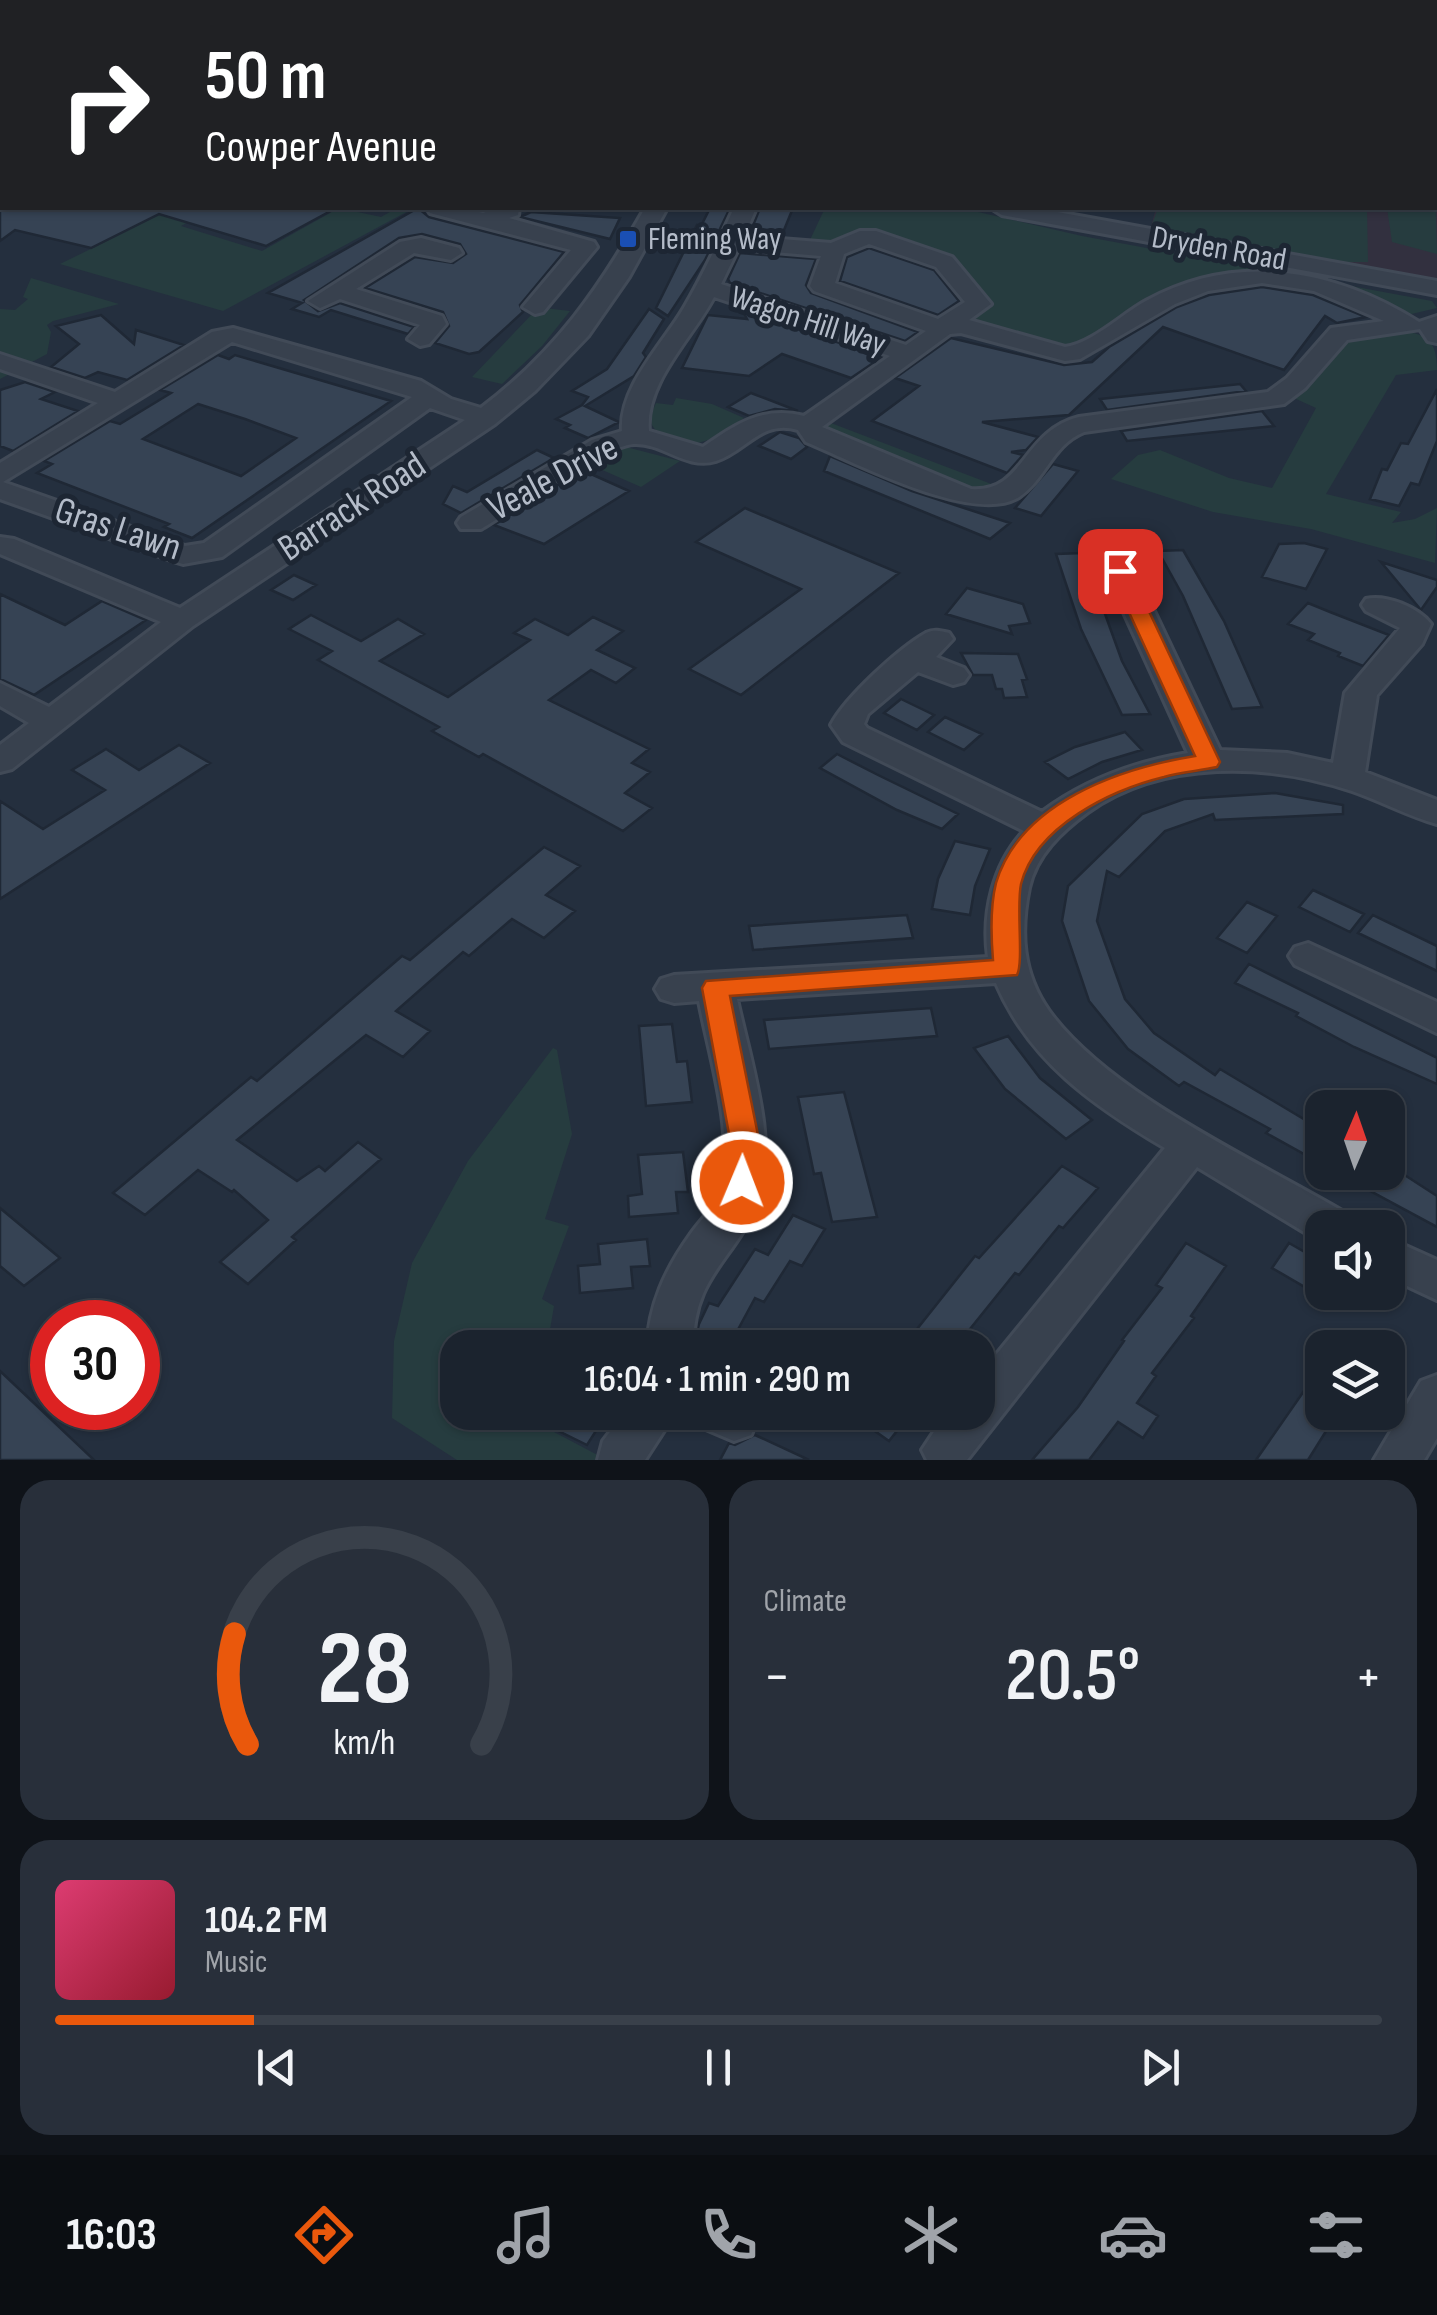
<!DOCTYPE html>
<html lang="en">
<head>
<meta charset="utf-8">
<style>
  body { margin:0; font-family:"Sofia Sans Condensed",sans-serif; background:#282f3a; color:#f1f3f6; height:100vh; display:flex; flex-direction:column; font-size:38px; white-space:nowrap }
  * { box-sizing:border-box; margin:0 }
  p { font-size:32px; color:#a0a4aa }
  .icon { flex:none; width:55px; height:55px; fill:none; stroke:currentColor; stroke-width:2; stroke-linecap:round; stroke-linejoin:round }
  .map { position:relative; height:1460px; overflow:hidden }
  .details { display:flex; flex-direction:column; gap:20px; padding:20px; background:#0f1319; flex:1 }
  .details>* { flex:none }
  .guide { position:absolute; left:0px; top:0px; width:1438px; height:210px; box-shadow:0 2px 8px #0004,0 0 0 2px #39404a; background:#202124; color:#fff; overflow:hidden }
  .needle { width:65px; rotate:2deg }
  .tools { position:absolute; left:1305px; top:1090px; display:grid; gap:20px }
  .tools a { display:grid; place-items:center; width:100px; height:100px; border-radius:20px; background:#1b232e; box-shadow:0 2px 8px #0004,0 0 0 2px #39404a; font-size:50px }
  .speed { position:absolute; left:30px; top:1300px; display:flex; gap:20px; font-size:50px; font-weight:700; text-align:center }
  .speed>* { display:grid; place-content:center; width:130px; height:130px; border-radius:50%; background:#1b232e; box-shadow:0 2px 8px #0004,0 0 0 2px #39404a; line-height:1 }
  .speed .limit { border:15px solid #d22; background:#fff; color:#111 }
  .pin { position:absolute; display:grid; place-items:center; width:85px; height:85px; color:#fff; margin:-42px; border-radius:20px; box-shadow:0 5px 15px #0006 }
  .me { position:absolute; width:110px; margin:-55px; rotate:1deg; stroke-linejoin:round; filter:drop-shadow(0 0 8px #0008) }
  .turn { display:flex; align-items:center; gap:35px; height:210px; padding:0 40px; font-size:45px }
  .turn .icon { width:130px; height:130px; stroke-width:2.5 }
  .turn b { display:block; font-size:70px; line-height:85px }
  .big { font-size:75px; font-weight:600; line-height:1.1 }
  .details .card { flex:1; display:flex; flex-direction:column; justify-content:center; gap:15px; min-width:0; padding:0 35px; border-radius:30px; background:#282f3a }
  .details .dial { align-items:center; gap:0 }
  .dial svg { height:260px; overflow:visible; fill:none; stroke:#39404a; stroke-width:7; stroke-linecap:round; text-anchor:middle }
  .dial text { fill:#f1f3f6; stroke:none }
  .song { display:flex; align-items:center; gap:30px }
  .cover { width:120px; height:120px; border-radius:15px; background:linear-gradient(135deg,hsl(340 70% 55%),hsl(350 70% 35%)) }
  .played { height:10px; border-radius:5px; background:linear-gradient(90deg,#ea580c 15%,#39404a 15%) }
  .keys { display:flex; justify-content:space-around; direction:ltr }
  .heat { display:flex; justify-content:space-between; align-items:center; font-size:55px; direction:ltr }
  .details .tiles { flex:1; display:grid; gap:20px; grid-template-columns:1fr 1fr }
  .card:last-child { grid-column:span 2 }
  .trip { position:absolute; left:440px; top:1330px; width:555px; height:100px; border-radius:30px; background:#1b232e; box-shadow:0 2px 8px #0004,0 0 0 2px #39404a; font-weight:600; line-height:100px; text-align:center }
  .tab-bar { display:flex; height:160px; justify-content:space-around; align-items:center; background:#0b0e12; color:#a0a4aa }
  .tab-bar .icon { width:70px; height:70px }
  .tab-bar .current { color:#ea580c }
  .tab-bar b { font-size:45px; color:#f1f3f6 }
  .map>svg:first-child { display:block }
  .medical { fill:#32303f }
  .green { fill:#263c3f }
  .building { fill:#364354; stroke:#1f2835; stroke-width:2.5; fill-rule:evenodd }
  .lines { fill:none; stroke-linecap:round; stroke-linejoin:round }
  .minor-casing { stroke:#414a57; stroke-width:6 }
  .minor { fill:#38414e; fill-rule:evenodd }
  .route { fill:#ea580c; stroke:#983908; stroke-width:2.5 }
  .transit-dot { fill:#1a4fb4; stroke:#1d2633; stroke-width:4 }
  .labels { text-anchor:middle; dominant-baseline:central; stroke-width:10; stroke-linejoin:round; paint-order:stroke }
  .far-poi-label { font-size:32px; fill:#b4bcc9; stroke:#1d2633; text-anchor:start }
  .far-street-label { font-size:32px; fill:#b4bcc9; stroke:#1d2633 }
  .street-label { font-size:38px; fill:#b4bcc9; stroke:#1d2633 }
</style>
</head>
<body>
<div class="map">
<svg width="1437" height="1460" viewBox="0 0 1437 1460">
  <rect width="100%" height="100%" fill="#242f3e"/>
  <path class="medical" d="M736 0H1437V279L1150 230 1156 208H1435V2Z"/>
  <path class="green" d="M1435 181 1437 254 1392 242 1387 208H1435Z
    M174 208H214L181 226 262 251 339 208 381 217 397 208 410 210 223 311 60 264Z
    M825 208H961L1082 236 1432 301 1437 308 1403 316 1320 282H1209L1068 352 959 324 981 306 955 269 865 233 839 246 809 242Z
    M1158 208H1367L1368 262H1342L1150 230Z
    M31 278 119 304 53 321 47 325 51 332 47 354 0 379V309L15 310 28 299 23 297Z
    M544 308 570 311 542 346 502 384 472 377 534 312Z
    M1391 328C1422 335 1437 334 1437 370L1396 375 1326 494 1401 512 1392 523 1415 519 1437 508 1435 563 1311 529 1213 512 1111 479 1138 455 1160 450 1229 478 1272 488 1316 408 1294 398 1319 363 1345 336Z
    M676 398 712 404 744 418C719 435 697 454 666 437 657 432 653 429 649 419L656 403 673 405Z
    M823 420 994 485 981 491 818 428Z
    M622 448H630L680 461 641 487 591 465 605 454Z
    M553 1048 557 1050 572 1134 545 1219 569 1226 542 1299 554 1306 547 1347 526 1341 523 1347 458 1348V1412L518 1413 607 1460H457L392 1418 394 1341 412 1263 468 1161Z"/>
  <path class="building" d="M0 208H336L266 246 159 214 91 248 15 230 0 241Z
    M418 208 429 217 564 252 520 305 523 312 479 352 469 354 435 343 449 326 443 312 365 288 415 257 453 263 466 254 460 244 422 234 399 238 304 300 318 311 340 303 414 327 408 334 331 310 319 317 292 309 302 303 268 293Z
    M701 208H730L705 260 668 316 656 308 697 225 701 226 708 212Z
    M760 208H793L782 235 750 233Z
    M531 212 620 218 610 239 520 217Z
    M869 248 934 270 959 301 938 315 840 281 847 257Z
    M740 253 816 259 806 285 811 293 918 332 905 341 730 283 728 279Z
    M1262 287 1313 295 1366 317 1337 323 1325 316 1284 370 1163 327 1069 415 982 422 1038 437 1026 450 1011 452 1023 455 1007 473 872 421 919 386 895 378 951 338 1064 365 1092 362 1109 347 1177 307 1209 295Z
    M649 309 664 319 643 353 646 357 634 376 585 406 619 422 588 438 565 428 570 425 556 419 582 405 588 397 572 391 607 369Z
    M743 311 882 357 851 378 782 354 749 376 682 368 708 315 747 319Z
    M101 315 134 344 136 330 184 345 127 380 98 372 85 378 51 367 79 344 56 326Z
    M218 355 229 359 235 355 391 401 192 538 164 527 169 524 37 473 52 464 44 461 110 421 120 424 171 393 160 390ZM198 404 245 419 296 438 241 476 143 439Z
    M25 382 55 392 41 399 78 411 13 451 0 446V390Z
    M1240 384 1246 391 1107 410 1100 399Z
    M1437 389V441L1419 485 1411 483 1399 506 1370 499 1382 469 1387 470 1401 443 1408 444Z
    M751 393 798 411 775 409 749 416 728 407Z
    M1262 411 1274 426 1127 441 1121 431Z
    M780 432 799 438 807 447 791 459 759 446Z
    M537 450 554 458 461 513 443 504 453 486 467 492Z
    M830 456 912 491 1010 523 990 539 824 471Z
    M1053 464 1078 471 1041 516 1015 508Z
    M582 470 629 491 544 544 494 525Z
    M745 508 899 573 741 695 689 669 801 589 696 542Z
    M1304 543 1327 549 1306 589 1262 577 1279 544Z
    M1183 550 1224 621 1262 707 1232 709 1183 596 1158 551Z
    M1083 553 1122 661 1150 714 1122 715 1081 629 1056 554Z
    M1381 562 1437 580V587L1421 610Z
    M294 575 316 585 293 600 271 590Z
    M967 588 1023 604 1030 623 1009 626 1012 634 946 614Z
    M0 594 65 625 102 601 146 620 34 695 0 679Z
    M1308 603 1330 612 1389 635 1363 666 1338 656 1340 653 1308 640 1314 634 1288 624Z
    M311 615 361 641 398 619 424 634 380 661 448 697 530 640 514 633 535 619 568 635 593 617 623 631 597 650 635 668 616 683 591 670 549 700 649 749 632 763 650 772 625 793 652 808 623 831 483 754 479 757 432 731 439 727 318 660 332 651 289 629Z
    M961 653 1018 654 1027 679 1022 680 1027 697 1004 698 1002 689H996L992 675H973Z
    M901 699 934 715 917 730 884 713Z
    M945 717 982 734 964 750 928 732Z
    M1125 732 1142 750 1102 762 1068 779 1045 762 1075 747Z
    M179 745 210 763 0 899V801L43 829 105 790 72 770 106 749 139 770Z
    M837 754 878 775 958 814 942 829 897 810 820 768Z
    M1275 793 1343 805V814L1215 820 1213 814 1165 831 1119 877 1107 871 1097 921 1125 999 1154 1033 1215 1075 1220 1069 1322 1130V1164L1266 1133 1270 1129 1184 1082 1179 1086 1128 1049 1089 1001 1062 921 1068 886 1142 814 1184 799Z
    M955 841 990 849 975 886 970 915 932 909 938 879Z
    M544 847 580 866 546 895 575 911 544 938 512 919 469 956 463 952 396 1011 430 1031 403 1057 366 1035 237 1140 297 1181 319 1166 325 1171 358 1142 381 1159 292 1237 296 1240 248 1284 220 1262 268 1220 234 1190 232 1192 198 1170 145 1215 113 1193 251 1077 257 1081 402 956 410 960Z
    M1313 890 1364 914 1350 932 1299 907Z
    M1247 902 1277 916 1247 953 1217 938Z
    M907 915 913 938 753 950 749 926Z
    M1373 915 1437 946V971L1358 933Z
    M1249 964 1437 1058V1084L1354 1047 1296 1016 1298 1013 1235 983Z
    M931 1008 937 1036 769 1049 764 1020Z
    M672 1024 677 1062 687 1061 692 1102 646 1106 639 1026Z
    M1008 1036 1040 1078 1092 1120 1066 1139 1005 1089 974 1048Z
    M844 1092 877 1217 832 1222 821 1173 814 1174 798 1097Z
    M683 1152 688 1192H676L678 1213 629 1217 628 1196 642 1194 638 1155Z
    M1062 1166 1098 1188 1063 1228 1059 1226 1019 1275 1015 1273 966 1334 986 1348H902L975 1256 979 1258Z
    M1400 1172 1437 1196V1227L1337 1173Z
    M0 1208 60 1258 24 1286 0 1266Z
    M793 1215 825 1229 802 1266 790 1261 764 1302 755 1298 728 1348H699L708 1331 698 1328 699 1324 709 1303 718 1306 755 1249 768 1255Z
    M647 1239 650 1266 631 1267 633 1288 580 1293 578 1266 600 1264 598 1244Z
    M1186 1243 1226 1266 1191 1316 1194 1318 1152 1373 1156 1376 1137 1403 1158 1416 1143 1438 1118 1422 1089 1460H1032L1078 1407 1124 1341 1122 1340 1162 1288 1156 1285Z
    M1289 1243 1322 1262V1297L1272 1268Z
    M1322 1365V1412H1338L1308 1460H1256Z
    M0 1371 94 1460H0Z
    M520 1412H608L587 1445Z
    M848 1412H912L889 1441Z
    M755 1435 809 1460H720L729 1443 735 1445Z"/>
  <g class="lines">
    <defs>
      <path id="minor" d="M242 0H267L269 2H244Z
        M797 0H815V2H798Z
        M1435 61H1437V73H1435Z
        M0 67 2 68V80L0 79Z
        M427 208H462L483 213 497 208H519L518 215 509 218 594 242 597 247 543 312 535 314 523 307 571 250 430 213Z
        M645 208H667L629 277 588 336 535 391 495 424 193 626 12 769 0 772V745L29 723 0 706V683L49 707 161 622 0 554V537L14 539 180 608 465 420 430 408 222 557 183 564 173 561 0 499V463L98 403 0 369V354L115 392 212 332 233 328 421 381 451 399 481 408C556 351 599 289 645 208ZM232 342 412 397 204 543 185 546 3 482Z
        M734 208H756L744 236 831 243 860 231H876L952 257 991 304 969 320 1065 347C1093 343 1122 314 1146 301 1236 251 1335 269 1419 322L1437 316V343L1428 341 1420 329 1347 340 1305 388 1284 404 1084 432C1052 445 1046 479 1019 497 974 526 853 461 806 442L798 430C761 419 747 451 716 461 686 470 663 443 635 444 606 444 511 511 481 529H461L457 523 461 517 592 440 622 431C619 386 664 343 685 306 703 275 719 241 734 208ZM869 244 936 267 965 302 938 319 835 283 844 254ZM738 249 821 256 810 286 814 291 926 331 906 345 721 284ZM1262 283 1314 291 1384 321 1331 328 1287 378 1268 392 1079 417C1021 432 1025 493 971 489L822 427 950 334 961 333 1065 361 1080 359 1175 304 1208 291ZM714 297 890 356 804 416C763 405 735 425 703 447L649 431C644 383 694 336 714 297Z
        M991 208H1035L1437 281V295L1002 215Z
        M421 238 459 248 462 253 451 260 414 253 356 289 442 316 446 324 429 344 420 346 408 339 420 325 340 299 320 308 308 301 400 242Z
        M1120 562 1130 565 1135 571 1220 750 1287 753 1333 763 1345 693 1400 628 1366 611 1362 605 1366 599C1386 594 1419 608 1431 624L1422 644 1377 695 1365 772 1437 800V824C1408 816 1381 801 1352 791 1269 763 1163 759 1088 812 1062 831 1036 855 1029 888 1020 932 1022 973 1049 1011 1111 1096 1258 1161 1349 1215L1355 1228H1322V1242L1319 1241 1197 1167 967 1460H927L922 1450 947 1412H978V1377L1165 1148C1094 1106 1029 1061 996 983L737 999C749 1057 780 1147 757 1203 734 1262 693 1274 693 1348H647C649 1305 665 1270 690 1235 698 1223 711 1211 717 1198 739 1147 709 1055 699 1001L674 1003 661 999 655 989 661 979 674 975 988 957C982 913 993 864 1024 831L843 742 831 725C845 698 899 648 926 633 934 629 941 631 949 633L953 639 936 657 964 668 969 675 964 682 953 685 918 672 868 714 864 724 867 728 1042 812C1086 779 1134 762 1188 753L1105 571 1110 565Z
        M1308 943 1437 1002V1033L1295 965 1289 956 1295 947Z
        M1388 1238 1437 1260V1300L1388 1277Z
        M1437 1375V1438L1424 1460H1374L1421 1381Z
        M625 1412H676L645 1460H598L603 1441Z
        M694 1412H754L757 1420 751 1435 734 1441 701 1427Z"/>
    </defs>
    <use href="#minor" class="minor-casing"/>
    <use href="#minor" class="minor"/>
  </g>
  <path class="route" d="M1120 565 1130 571 1220 762 1217 767C1199 771 1181 772 1164 777 1111 790 1036 826 1021 884 1016 907 1024 962 1017 975L730 996 760 1145 753 1191 742 1194 732 1191 728 1182 731 1145 702 988 706 981 993 960C991 936 990 907 996 883 1020 802 1121 768 1195 756L1110 571Z"/>
  <rect class="transit-dot" x="618" y="229" width="20" height="20" rx="5"/>
  <g class="labels">
    <g class="far-poi-label">
      <text x="648" y="239">Fleming Way</text>
    </g>
    <g class="far-street-label">
      <text transform="translate(1219 249) rotate(10)">Dryden Road</text>
      <text transform="translate(808 321) rotate(18)">Wagon Hill Way</text>
    </g>
    <g class="street-label">
      <text transform="translate(553 478) rotate(-28)">Veale Drive</text>
      <text transform="translate(352 507) rotate(-33)">Barrack Road</text>
      <text transform="translate(118 529) rotate(18)">Gras Lawn</text>
    </g>
  </g>
</svg>
<div class="tools">
<a><svg class="needle" viewBox="-14 -14 28 28"><path d="M0-13l5 13h-10z" fill="#e53935"/><path d="M0 13l5-13h-10z" fill="#a0a4aa"/></svg></a>
<a><svg class="icon" aria-label="sound" viewBox="0 0 24 24"><path d="M4 9h4l5-4v14l-5-4H4zM17 9q2 3 0 6"/></svg></a>
<a><svg class="icon" aria-label="layers" viewBox="0 0 24 24"><path d="M12 4l9 5-9 5-9-5zM3 14l9 5 9-5"/></svg></a>
</div>
<div class="speed"><div class="limit">30</div></div>
<div class="pin" style="left:1120px;top:571px;background:#d93025"><svg class="icon" aria-label="arrive" viewBox="0 0 24 24"><path d="M6 21V4h12l-3 4 3 4H6"/></svg></div>
<svg class="me" style="left:742px;top:1182px" viewBox="-20 -20 40 40"><circle r="17" fill="#ea580c" stroke="#fff" stroke-width="3"/><path d="M0-11L8 9 0 5-8 9z" fill="#fff"/></svg>
<div class="trip">16:04 · 1 min · 290 m</div>
<div class="guide">
<div class="turn"><svg class="icon" aria-label="right" viewBox="0 0 24 24"><path d="M7 20v-9h11M14 6l5 5-5 5"/></svg><div><b>50 m</b>Cowper Avenue</div></div>
</div>
</div>
<section class="details">
<div class="tiles">
<div class="card dial"><svg viewBox="0 0 100 80">
<path d="M14 69A42 42 0 1 1 86 69"/>
<path d="M14 69A42 42 0 0 1 10 35" stroke="#ea580c"/>
<text x="50" y="56" font-size="32" font-weight="700">28</text>
<text x="50" y="72" font-size="11">km/h</text>
</svg></div>
<div class="card"><p>Climate</p>
<div class="heat"><a>−</a><b class="big">20.5°</b><a>+</a></div>
</div>
<div class="card">
<div class="song"><i class="cover"></i><div><b>104.2 FM</b><p>Music</p></div></div>
<div class="played"></div>
<div class="keys"><svg class="icon" aria-label="previous" viewBox="0 0 24 24"><path d="M18 5L8 12l10 7zM5 5v14"/></svg><svg class="icon" aria-label="pause" viewBox="0 0 24 24"><path d="M8 5v14M16 5v14"/></svg><svg class="icon" aria-label="next" viewBox="0 0 24 24"><path d="M6 5l10 7-10 7zM19 5v14"/></svg></div>
</div>
</div>
</section>
<nav class="tab-bar">
<b>16:03</b>
<svg class="icon current" aria-label="directions" viewBox="0 0 24 24"><path d="M12 3l9 9-9 9-9-9zM9 14v-3h6M13 9l2 2-2 2"/></svg>
<svg class="icon" aria-label="music" viewBox="0 0 24 24"><path d="M9 18V5l10-2v13"/><circle cx="6" cy="18" r="3"/><circle cx="16" cy="16" r="3"/></svg>
<svg class="icon" aria-label="phone" viewBox="0 0 24 24"><path d="M5 4h4l2 5-3 2q2 4 5 5l2-3 5 2v4C11 20 4 13 5 4z"/></svg>
<svg class="icon" aria-label="climate" viewBox="0 0 24 24"><path d="M12 3v18M4 7l16 10M4 17L20 7"/></svg>
<svg class="icon" aria-label="car" viewBox="0 0 24 24"><path d="M5 17H2v-5l4-1 3-4h7l3 4 3 1v5h-3M9 17h6M6 11h13"/><circle cx="7" cy="17" r="2"/><circle cx="17" cy="17" r="2"/></svg>
<svg class="icon" aria-label="filters" viewBox="0 0 24 24"><path d="M4 7h16M4 17h16"/><circle cx="9" cy="7" r="2"/><circle cx="15" cy="17" r="2"/></svg>
</nav>
</body>
</html>
